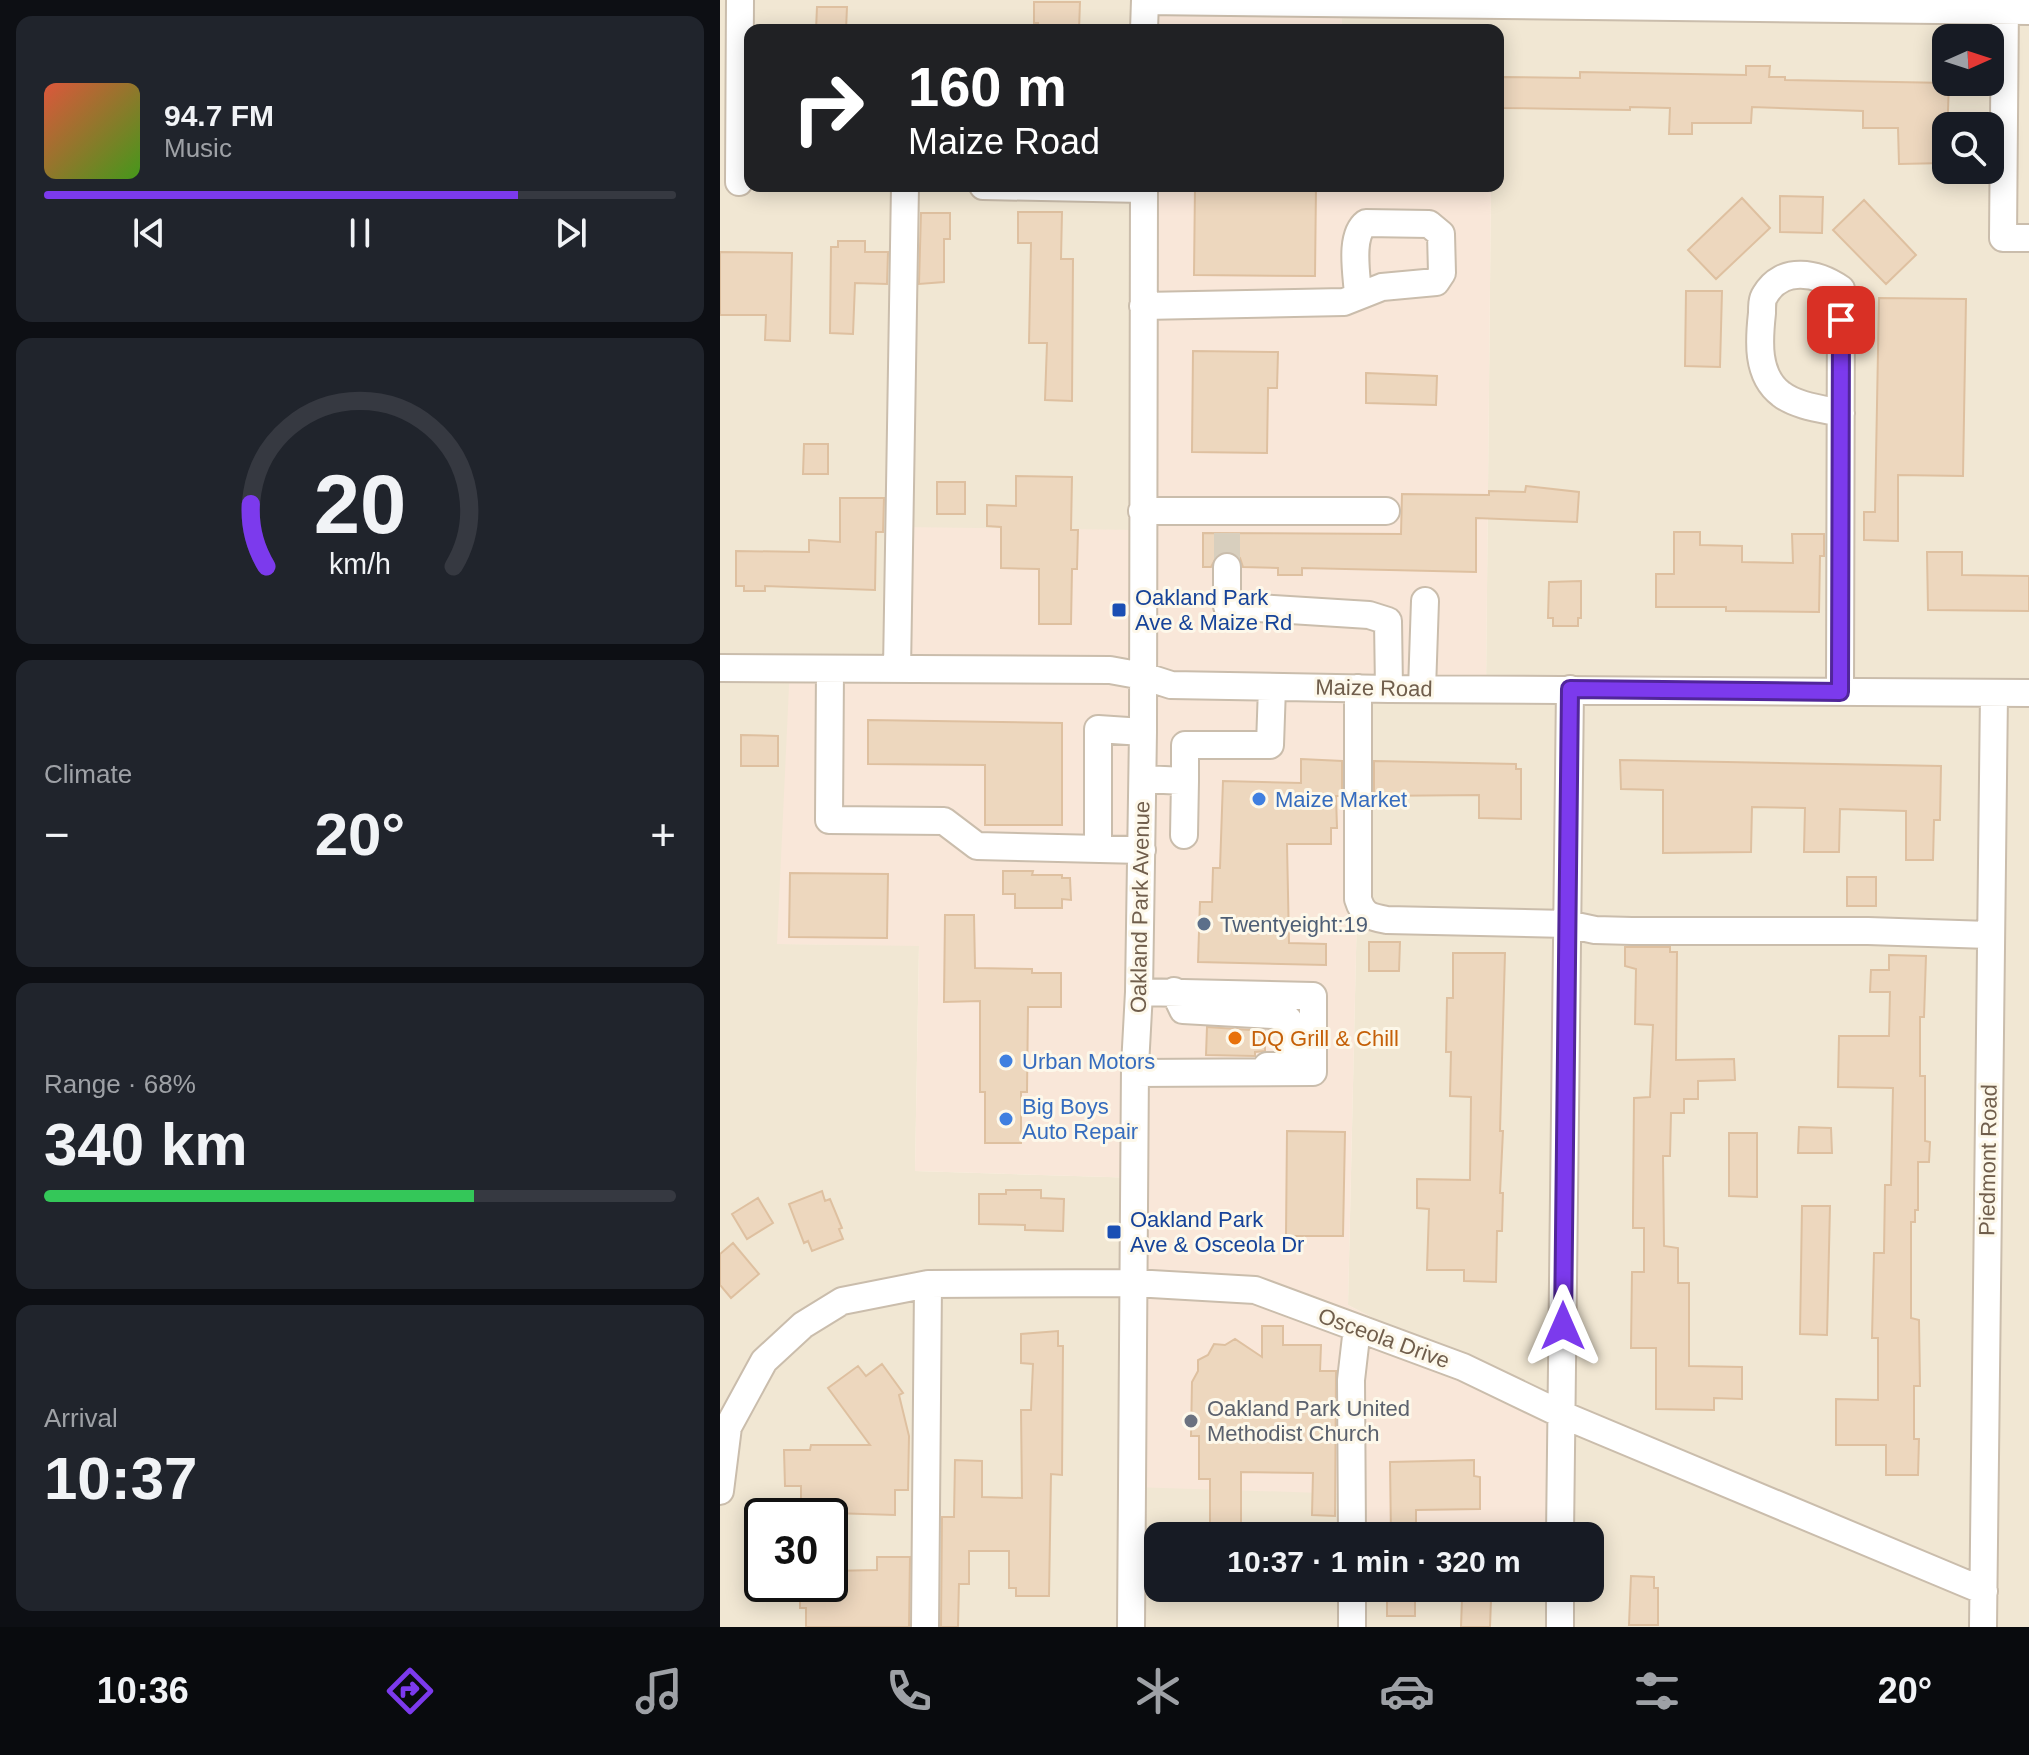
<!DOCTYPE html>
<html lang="en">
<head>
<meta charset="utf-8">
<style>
  body { margin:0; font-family:Arial,sans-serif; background:#20242c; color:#f1f3f6; height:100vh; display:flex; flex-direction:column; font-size:30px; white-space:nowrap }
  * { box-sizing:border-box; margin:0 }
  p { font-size:26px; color:#9ea1a6 }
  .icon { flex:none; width:44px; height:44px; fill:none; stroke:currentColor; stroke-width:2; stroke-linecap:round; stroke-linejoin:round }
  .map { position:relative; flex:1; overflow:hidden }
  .drawer { display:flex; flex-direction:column; gap:16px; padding:16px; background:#0d0f14; width:720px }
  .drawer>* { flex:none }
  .top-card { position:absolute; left:24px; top:24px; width:760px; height:168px; border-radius:16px; box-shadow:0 4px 20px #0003; background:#202124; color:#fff; overflow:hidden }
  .needle { width:52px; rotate:87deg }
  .buttons { position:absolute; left:1212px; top:24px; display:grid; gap:16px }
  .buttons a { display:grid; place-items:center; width:72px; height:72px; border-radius:16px; background:#171b24; box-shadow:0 4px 20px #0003; font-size:40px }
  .speed { position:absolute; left:24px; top:1498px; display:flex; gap:16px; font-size:40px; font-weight:700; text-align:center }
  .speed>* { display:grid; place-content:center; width:104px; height:104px; border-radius:50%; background:#171b24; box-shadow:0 4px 20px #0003; line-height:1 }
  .speed .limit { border:4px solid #111; border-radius:12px; background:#fff; color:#111 }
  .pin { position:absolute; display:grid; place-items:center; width:68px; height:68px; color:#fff; margin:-34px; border-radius:16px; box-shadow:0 4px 12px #0006 }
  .me { position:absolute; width:88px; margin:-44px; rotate:0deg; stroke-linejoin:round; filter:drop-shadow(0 0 6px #0008) }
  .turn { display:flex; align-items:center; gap:28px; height:168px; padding:0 32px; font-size:36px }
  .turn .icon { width:104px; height:104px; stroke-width:2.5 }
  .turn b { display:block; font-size:56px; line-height:68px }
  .big { font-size:60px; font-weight:600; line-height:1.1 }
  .drawer .card { flex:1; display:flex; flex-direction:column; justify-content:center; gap:12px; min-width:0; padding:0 28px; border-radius:16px; background:#20242c }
  .drawer .dial { align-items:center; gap:0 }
  .dial svg { height:208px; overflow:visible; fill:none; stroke:#363941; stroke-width:7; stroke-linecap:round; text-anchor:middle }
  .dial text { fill:#f1f3f6; stroke:none }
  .song { display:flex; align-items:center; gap:24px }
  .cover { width:96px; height:96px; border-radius:12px; background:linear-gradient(135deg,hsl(10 70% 55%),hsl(100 70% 35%)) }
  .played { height:8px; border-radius:4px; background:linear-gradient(90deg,#7c3aed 75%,#363941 75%) }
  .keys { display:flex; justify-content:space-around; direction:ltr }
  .heat { display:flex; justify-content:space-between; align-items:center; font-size:44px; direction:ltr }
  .charge { height:12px; border-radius:6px; background:linear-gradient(90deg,#34c759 68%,#363941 0) }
  .trip { position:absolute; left:424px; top:1522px; width:460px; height:80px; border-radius:16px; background:#171b24; box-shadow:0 4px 20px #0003; font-weight:600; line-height:80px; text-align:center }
  .tabs { display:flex; height:128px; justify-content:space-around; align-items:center; background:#090b0e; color:#9ea1a6 }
  .tabs .icon { width:56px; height:56px }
  .tabs .selected { color:#7c3aed }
  .tabs b { font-size:36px; color:#f1f3f6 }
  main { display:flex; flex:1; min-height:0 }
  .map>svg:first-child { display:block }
  .residential { fill:#f1e7d3; fill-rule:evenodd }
  .commercial { fill:#f9e7d9 }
  .building { fill:#edd7be; stroke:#dec0a0; stroke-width:2 }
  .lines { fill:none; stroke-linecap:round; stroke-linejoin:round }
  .minor-tunnel { stroke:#d8cfbe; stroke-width:26; stroke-dasharray:26 13; stroke-linecap:butt }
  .minor-casing { stroke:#cabdac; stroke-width:30 }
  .minor { stroke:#fff; stroke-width:26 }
  .route-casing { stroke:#51269a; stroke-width:20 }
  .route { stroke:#7c3aed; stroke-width:14 }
  .transit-dot { fill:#1a4fb4; stroke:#fdf8ea; stroke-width:3 }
  .shop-dot { fill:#3f7fe0; stroke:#fdf8ea; stroke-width:3 }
  .service-dot { fill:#5c6f8a; stroke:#fdf8ea; stroke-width:3 }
  .food-dot { fill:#e8710a; stroke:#fdf8ea; stroke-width:3 }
  .worship-dot { fill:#6b7280; stroke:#fdf8ea; stroke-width:3 }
  .labels { text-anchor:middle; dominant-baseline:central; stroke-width:6; stroke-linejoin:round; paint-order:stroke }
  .transit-label { font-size:22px; fill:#164399; stroke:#fdf8ea; text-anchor:start }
  .street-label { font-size:22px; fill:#705e4c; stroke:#fdf8ea }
  .shop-label { font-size:22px; fill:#366cbe; stroke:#fdf8ea; text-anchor:start }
  .service-label { font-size:22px; fill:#4e5e75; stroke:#fdf8ea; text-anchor:start }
  .food-label { font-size:22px; fill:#c56008; stroke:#fdf8ea; text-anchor:start }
  .worship-label { font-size:22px; fill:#5b616d; stroke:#fdf8ea; text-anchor:start }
</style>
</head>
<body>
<main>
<section class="drawer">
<div class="card">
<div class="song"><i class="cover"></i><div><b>94.7 FM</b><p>Music</p></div></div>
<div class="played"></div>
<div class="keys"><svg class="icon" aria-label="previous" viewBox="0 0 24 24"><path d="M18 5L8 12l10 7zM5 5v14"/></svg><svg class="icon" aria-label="pause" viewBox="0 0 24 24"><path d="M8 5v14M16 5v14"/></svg><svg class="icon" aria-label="next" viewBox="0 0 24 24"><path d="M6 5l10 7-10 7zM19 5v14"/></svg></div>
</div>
<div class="card dial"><svg viewBox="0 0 100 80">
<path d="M14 69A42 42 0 1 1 86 69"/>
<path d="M14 69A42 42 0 0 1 8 45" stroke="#7c3aed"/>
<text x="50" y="56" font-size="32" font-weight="700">20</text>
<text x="50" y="72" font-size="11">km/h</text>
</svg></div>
<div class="card"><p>Climate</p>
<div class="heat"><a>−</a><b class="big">20°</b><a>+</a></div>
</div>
<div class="card"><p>Range · 68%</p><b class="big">340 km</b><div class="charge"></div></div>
<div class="card"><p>Arrival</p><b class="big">10:37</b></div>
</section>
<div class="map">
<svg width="1309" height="1627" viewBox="0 0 1309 1627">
  <rect width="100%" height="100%" fill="#faf5e4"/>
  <path class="residential" d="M0 0H1309V1627H0ZM622 5V30H778V186H771L766 690 642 689 628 1305 756 1371 412 1487 421 1178 195 1171 199 945 58 944 174 668 422 531 427 186H30V30H429ZM1226 38H1270V82H1226ZM1226 126H1270V170H1226ZM42 1516H110V1584H42ZM438 1536H870V1588H438Z"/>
  <path class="commercial" d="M429 1 622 4V30H429Z
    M427 186H771L766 690 642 689 628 1305 756 1371 826 1417 843 1439 844 1529 633 1524 634 1494 411 1487 421 1178 195 1171 199 946 57 944 70 665 174 668 180 527 422 530Z"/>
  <path class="building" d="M314 2H360L359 30H318V23H314Z
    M97 7H127L126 30H96Z
    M1026 66H1050L1049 77H1065V80L1229 83 1226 163 1179 164 1178 128H1143V111L1032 107 1031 123H972V134H949L950 108 910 107V110L783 108V77L860 78V72L1026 75Z
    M475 186H596L595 276 474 275Z
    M1060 196 1103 197 1102 233 1060 232Z
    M1022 198 1050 228 996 279 968 250Z
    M1144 200 1196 255 1166 284 1113 230Z
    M298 212H342L341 259H353L352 401 325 400 327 343H309L311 243H298Z
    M201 213H230V239H224V282L199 284Z
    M118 241H145V252H168L167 284 135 283 133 334 110 333 111 247H118Z
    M0 252 72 253 70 341 45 340 46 315H0Z
    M966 291H1002L1000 367 965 366Z
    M1159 298 1246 299 1243 476 1178 475V541L1144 540V512H1155Z
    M473 351 558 352 557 388H548L547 453 472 452Z
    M646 373 717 376 716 405 646 403Z
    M84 444H108V474H83Z
    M296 476 352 477 351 530H358L357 569H352L351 624H319V569L281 568V527L267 526V505L296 506Z
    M217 482H245V514H217Z
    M806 486 859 492 857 522 756 518V572L582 568V575H558V568L523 567 520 558 508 551 498 554 491 567H483V533L681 534 682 494 769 495V491L805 492Z
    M120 498H164L163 532H156L155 590 45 586V591H24V586H16V551L89 552V540L120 542Z
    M954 532H980V545L1022 546V562L1073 563 1072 534H1104V556H1100L1099 612 1006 611V607H936V574H954Z
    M1207 552H1242V575L1309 576V611L1208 610Z
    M861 581V618H858V626H833V618H828L829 582Z
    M148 720 342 723V825H265V765L148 764Z
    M21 735 58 736V766H21Z
    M581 759 622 761V796H616L617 828H611V844H567L569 943 606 944V965L478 962 480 902H492L493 868H500L503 781 581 783Z
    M900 760 1221 766 1220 820H1214L1213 860H1186V811L1120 809 1119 852H1084L1085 808 1032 807 1031 852 943 853V790L901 789Z
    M654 761 796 764V769H801V819L759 818V795L654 796Z
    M283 871H313L312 875H342V878H350L351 900 342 899V908H295V894H283Z
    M70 873 168 874 167 938 69 937Z
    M1127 877H1156V906H1127Z
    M225 915H254L255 968 312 969V973H341V1007H308L307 1092H301V1143H265V1092H260V1001L224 1002Z
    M649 942H680L679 971H649Z
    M905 947H950V952H957L956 1060 1014 1059 1015 1080 978 1081V1099H964V1113H951L950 1156H943L944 1246 958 1248V1283H969V1366L1022 1367V1399L994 1398V1410L936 1409V1348H911L912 1272H924V1228H913V1218L914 1098 930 1097 933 1025 915 1024 916 969 905 966Z
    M733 953H785L780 1131H783L780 1193H783L782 1231H777L776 1282 744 1281V1270H707L709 1209 697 1208V1179L750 1180 751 1097 730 1096 731 1052H726L727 998H733Z
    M1169 955 1206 956 1204 1017H1200V1076H1205V1141L1210 1142 1209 1162H1198V1210H1195V1222H1191V1318L1199 1320 1200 1386H1194V1439H1199L1198 1475H1166V1445H1116V1399L1158 1400V1338H1152L1154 1253H1164L1165 1185H1171L1173 1088 1118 1087 1119 1036H1169L1170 992H1150L1151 970H1169Z
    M487 1027 545 1031V1051L535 1052V1056L486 1055Z
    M1079 1127 1111 1128 1112 1153H1078Z
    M567 1131 625 1132 623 1236H566Z
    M1009 1133H1037V1197L1009 1196Z
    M286 1190H321V1198L344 1199 343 1231 305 1230V1225L259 1224V1194H286Z
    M102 1191 105 1201 110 1199 122 1228 119 1229 123 1239 92 1251 88 1241 84 1243 69 1204Z
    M38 1198 53 1223 27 1239 12 1214Z
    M1082 1206H1110L1107 1335 1080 1334Z
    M13 1243 39 1274 11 1298 0 1285V1254Z
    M542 1326H563V1345H601L600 1371H616L615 1516 592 1515 593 1473 521 1472V1536H490V1479H479V1436H471L472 1382 478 1371V1360L488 1355 494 1344 505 1345 515 1339 542 1357Z
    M338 1331V1346H343L342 1475 331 1474 329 1596H296V1588H289V1551H249V1584H239L238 1627H221L222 1517H234L235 1460 262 1461V1497L302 1498 301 1410H311L313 1364 301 1363V1334Z
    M162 1364 183 1393 179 1395 189 1436 188 1490H175V1515L112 1513V1516H81V1486H65L64 1450H90L91 1445H150L108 1388 138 1366 146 1376Z
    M754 1460V1476L760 1477V1509L696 1510V1536H671L670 1462Z
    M157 1557H190L189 1627H86V1608H80V1584H110V1571L157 1570Z
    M911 1576 934 1577V1588H938V1625H909Z
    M667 1588H695V1616H667Z
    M742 1599 771 1600 770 1627H741Z"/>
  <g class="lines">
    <path class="minor-tunnel" d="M507 533V567"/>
    <defs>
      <path id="minor" d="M1285 0 1283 238H1309
        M425 1 1309 11
        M424 30 425 0
        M19 182 20 0
        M263 186 424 189
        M423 306 624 302 662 287 716 282 722 273 721 234 709 224 646 223C629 236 637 275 638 295
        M422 511H666
        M507 567V606L649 615 668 621 669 689
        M0 668 390 670 423 676 451 685 669 689 1309 693
        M110 669 109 820 224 821 257 846 422 850
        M177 669 185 186
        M638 688V899C643 916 651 917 667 920L847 924 875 930 912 931H1148L1269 935
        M702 689 705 601
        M1120 692 1121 289C1098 273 1062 265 1045 295 1042 299 1042 307 1042 313 1039 340 1036 375 1061 394 1076 406 1103 409 1121 413
        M423 779 465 781V745H550L552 687
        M464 835 465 781
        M378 849V729L423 732
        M454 991 463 1010 554 1015 568 1019 574 1028 572 1061 566 1066H547
        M415 1073 593 1072V996L419 992
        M0 1491 8 1427 44 1361 83 1325 122 1301 208 1284 414 1283 535 1290 743 1367 843 1415 1264 1591
        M632 1536 631 1380 637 1328
        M840 1536 850 689
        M205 1627 208 1284
        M411 1627 415 1066 419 992 423 732 424 186
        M632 1627V1588
        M840 1627V1588
        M1263 1627 1274 693"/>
    </defs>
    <use href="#minor" class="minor-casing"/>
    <use href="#minor" class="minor"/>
  </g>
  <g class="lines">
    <defs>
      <path id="route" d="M843 1326 850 689 1120 692 1121 320"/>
    </defs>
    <use href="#route" class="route-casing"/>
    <use href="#route" class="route"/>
  </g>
  <g class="transit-dot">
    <rect x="391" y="602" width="16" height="16" rx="4"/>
    <rect x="386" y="1224" width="16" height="16" rx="4"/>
  </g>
  <g class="shop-dot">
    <circle cx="539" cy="799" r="8"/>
    <circle cx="286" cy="1061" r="8"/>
    <circle cx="286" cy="1119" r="8"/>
  </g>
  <circle class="service-dot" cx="484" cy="924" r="8"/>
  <circle class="food-dot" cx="515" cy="1038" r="8"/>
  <circle class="worship-dot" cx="471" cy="1421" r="8"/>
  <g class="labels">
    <g class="transit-label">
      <text x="415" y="597">Oakland Park<tspan x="415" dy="25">Ave &amp; Maize Rd</tspan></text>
      <text x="410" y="1219">Oakland Park<tspan x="410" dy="25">Ave &amp; Osceola Dr</tspan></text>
    </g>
    <g class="street-label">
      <text transform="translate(654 688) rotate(1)">Maize Road</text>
      <text transform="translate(420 907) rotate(-89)">Oakland Park Avenue</text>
      <text transform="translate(1268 1160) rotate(-89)">Piedmont Road</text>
      <text transform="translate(664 1338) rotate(20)">Osceola Drive</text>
    </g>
    <g class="shop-label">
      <text x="555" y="799">Maize Market</text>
      <text x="302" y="1061">Urban Motors</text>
      <text x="302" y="1106">Big Boys<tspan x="302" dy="25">Auto Repair</tspan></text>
    </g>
    <g class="service-label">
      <text x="500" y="924">Twentyeight:19</text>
    </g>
    <g class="food-label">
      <text x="531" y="1038">DQ Grill &amp; Chill</text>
    </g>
    <g class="worship-label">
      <text x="487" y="1408">Oakland Park United<tspan x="487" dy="25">Methodist Church</tspan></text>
    </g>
  </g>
</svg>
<div class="buttons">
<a><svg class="needle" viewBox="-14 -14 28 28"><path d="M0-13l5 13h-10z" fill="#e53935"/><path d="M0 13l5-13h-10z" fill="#9ea1a6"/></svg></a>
<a><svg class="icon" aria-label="search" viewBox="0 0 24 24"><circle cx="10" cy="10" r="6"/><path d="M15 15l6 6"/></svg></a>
</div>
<div class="speed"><div class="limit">30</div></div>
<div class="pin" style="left:1121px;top:320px;background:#d93025"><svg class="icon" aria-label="arrive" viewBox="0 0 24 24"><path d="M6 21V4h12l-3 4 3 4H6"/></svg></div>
<svg class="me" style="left:843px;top:1326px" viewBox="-20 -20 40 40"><path d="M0-17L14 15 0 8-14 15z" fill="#7c3aed" stroke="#fff" stroke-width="4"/></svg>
<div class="trip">10:37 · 1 min · 320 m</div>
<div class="top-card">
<div class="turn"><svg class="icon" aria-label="right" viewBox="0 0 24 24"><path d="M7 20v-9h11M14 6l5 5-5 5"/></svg><div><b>160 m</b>Maize Road</div></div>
</div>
</div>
</main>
<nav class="tabs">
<b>10:36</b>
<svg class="icon selected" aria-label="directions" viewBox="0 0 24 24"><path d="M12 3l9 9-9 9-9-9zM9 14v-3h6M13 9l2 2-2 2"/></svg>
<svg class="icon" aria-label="music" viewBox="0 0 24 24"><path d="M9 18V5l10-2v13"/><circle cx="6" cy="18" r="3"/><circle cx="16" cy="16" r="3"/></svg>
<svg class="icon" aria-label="phone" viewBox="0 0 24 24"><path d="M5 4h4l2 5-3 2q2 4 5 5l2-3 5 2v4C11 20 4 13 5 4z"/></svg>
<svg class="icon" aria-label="climate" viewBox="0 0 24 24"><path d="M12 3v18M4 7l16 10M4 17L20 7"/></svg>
<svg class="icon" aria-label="car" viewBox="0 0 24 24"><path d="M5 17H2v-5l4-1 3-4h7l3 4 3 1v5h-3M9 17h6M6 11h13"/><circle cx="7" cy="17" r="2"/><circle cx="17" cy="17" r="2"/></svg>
<svg class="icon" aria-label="filters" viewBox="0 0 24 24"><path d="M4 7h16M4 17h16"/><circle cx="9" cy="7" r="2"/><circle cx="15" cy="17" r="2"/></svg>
<b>20°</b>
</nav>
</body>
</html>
